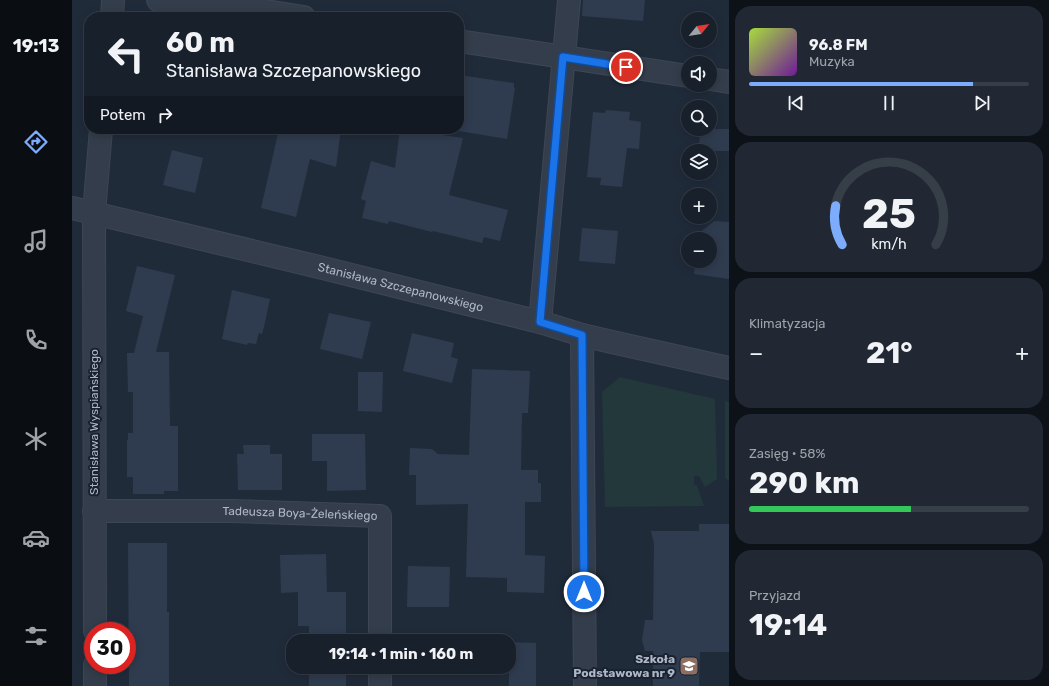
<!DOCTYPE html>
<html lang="pl">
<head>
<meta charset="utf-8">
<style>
  body { margin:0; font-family:Rubik,sans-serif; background:#212834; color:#f1f3f6; height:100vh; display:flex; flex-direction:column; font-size:15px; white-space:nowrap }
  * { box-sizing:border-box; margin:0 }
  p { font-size:13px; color:#9fa3a9 }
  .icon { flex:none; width:22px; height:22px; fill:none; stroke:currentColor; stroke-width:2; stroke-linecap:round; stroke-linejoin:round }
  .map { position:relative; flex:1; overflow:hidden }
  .side { display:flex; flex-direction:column; gap:6px; padding:6px; background:#0d1218; width:320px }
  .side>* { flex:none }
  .banner { position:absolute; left:12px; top:12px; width:380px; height:122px; border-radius:16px; box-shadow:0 2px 10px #0003,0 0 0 1px #363e48; background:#18202c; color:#f1f3f6; overflow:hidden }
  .needle { width:26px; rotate:60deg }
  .buttons { position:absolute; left:609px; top:12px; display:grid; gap:8px }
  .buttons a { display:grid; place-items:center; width:36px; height:36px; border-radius:50%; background:#18202c; box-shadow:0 2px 10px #0003,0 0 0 1px #363e48; font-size:20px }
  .speed { position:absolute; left:12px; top:622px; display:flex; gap:8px; font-size:20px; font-weight:700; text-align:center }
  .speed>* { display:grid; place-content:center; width:52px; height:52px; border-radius:50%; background:#18202c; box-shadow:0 2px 10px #0003,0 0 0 1px #363e48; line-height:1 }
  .speed .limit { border:6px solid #d22; background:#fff; color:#111 }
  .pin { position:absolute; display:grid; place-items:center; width:34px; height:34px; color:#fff; margin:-17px; border:2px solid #fff; border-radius:50%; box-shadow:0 1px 4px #0007 }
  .me { position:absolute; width:44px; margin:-22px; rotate:0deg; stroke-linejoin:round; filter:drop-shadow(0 0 3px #0008) }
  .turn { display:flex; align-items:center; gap:14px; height:84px; padding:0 16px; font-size:18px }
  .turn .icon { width:52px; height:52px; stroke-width:2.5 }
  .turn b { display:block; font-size:28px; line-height:34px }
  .then { display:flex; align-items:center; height:38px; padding:0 16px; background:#0003; gap:8px; font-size:15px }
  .big { font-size:30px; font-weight:700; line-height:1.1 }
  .side .tile { flex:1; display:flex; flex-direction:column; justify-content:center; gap:6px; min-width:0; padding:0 14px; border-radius:16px; background:#212834 }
  .side .dial { align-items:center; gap:0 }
  .dial svg { height:104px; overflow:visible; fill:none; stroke:#363e48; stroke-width:7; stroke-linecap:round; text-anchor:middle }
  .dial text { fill:#f1f3f6; stroke:none }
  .song { display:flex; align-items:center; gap:12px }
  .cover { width:48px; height:48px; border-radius:6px; background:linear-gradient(135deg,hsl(80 70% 55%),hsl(280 70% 35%)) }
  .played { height:4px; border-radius:2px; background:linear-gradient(90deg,#7dacfd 80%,#363e48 80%) }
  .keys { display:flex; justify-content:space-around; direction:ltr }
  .heat { display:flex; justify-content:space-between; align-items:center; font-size:22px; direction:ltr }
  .charge { height:6px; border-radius:3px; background:linear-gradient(90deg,#34c759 58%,#363e48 0) }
  .trip { position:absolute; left:214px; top:634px; width:230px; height:40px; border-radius:16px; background:#18202c; box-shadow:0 2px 10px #0003,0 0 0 1px #363e48; font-weight:700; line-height:40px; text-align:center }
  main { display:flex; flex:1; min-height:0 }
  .tab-bar { display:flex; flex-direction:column; width:72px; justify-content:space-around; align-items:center; background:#0a0d12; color:#9fa3a9 }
  .tab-bar .icon { width:28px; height:28px }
  .tab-bar .selected { color:#7dacfd }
  .tab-bar b { font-size:18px; color:#f1f3f6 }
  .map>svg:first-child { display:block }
  .green { fill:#22383b }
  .building { fill:#2f3c4f }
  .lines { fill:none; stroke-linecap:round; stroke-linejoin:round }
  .minor-casing { stroke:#3d4654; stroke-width:24 }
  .minor { stroke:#343d4b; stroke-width:22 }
  .route-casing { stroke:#114b97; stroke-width:10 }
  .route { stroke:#1a73e8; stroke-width:7 }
  .labels { text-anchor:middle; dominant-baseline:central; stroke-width:4; stroke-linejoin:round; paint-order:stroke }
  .street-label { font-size:12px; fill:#aeb7c7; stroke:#19222f }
  .poi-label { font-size:12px; font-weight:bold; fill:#aeb7c7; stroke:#19222f; text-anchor:end }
</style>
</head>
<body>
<main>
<nav class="tab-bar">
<b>19:13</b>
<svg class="icon selected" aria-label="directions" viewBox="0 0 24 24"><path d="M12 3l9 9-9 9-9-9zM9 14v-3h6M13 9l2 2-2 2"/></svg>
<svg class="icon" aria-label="music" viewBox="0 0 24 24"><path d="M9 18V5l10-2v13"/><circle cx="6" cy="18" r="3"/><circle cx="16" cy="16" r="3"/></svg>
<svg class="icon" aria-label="phone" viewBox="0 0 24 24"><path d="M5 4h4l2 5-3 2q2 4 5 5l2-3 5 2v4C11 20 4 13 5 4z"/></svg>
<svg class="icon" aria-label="climate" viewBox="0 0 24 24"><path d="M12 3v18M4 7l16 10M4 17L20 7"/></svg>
<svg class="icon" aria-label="car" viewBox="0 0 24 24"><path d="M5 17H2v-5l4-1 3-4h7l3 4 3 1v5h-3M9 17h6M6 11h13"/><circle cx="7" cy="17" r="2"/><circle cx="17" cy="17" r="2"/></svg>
<svg class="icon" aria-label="filters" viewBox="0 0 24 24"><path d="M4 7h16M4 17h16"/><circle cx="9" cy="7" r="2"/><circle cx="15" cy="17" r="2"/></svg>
</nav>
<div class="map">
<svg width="657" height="686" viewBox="0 0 657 686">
  <rect width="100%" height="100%" fill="#202b3a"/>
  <path class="green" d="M548 377 643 399 645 479 633 487 627 476H622V484L625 486 632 506 533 507 530 392Z
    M653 401 657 402V481L653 478Z"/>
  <path class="building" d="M511 0H573L571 21 510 16Z
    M387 75 442 83V88H443L435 139 387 131Z
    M534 110 558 112 557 120 569 122 567 149 555 148 550 187 528 185 529 178 515 177 521 112 533 113Z
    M207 129H269L264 167 238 159 224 217 189 208Z
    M328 129 391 138 377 195 436 210 428 241 412 237 410 243 361 231 360 232 317 221 316 224 290 218 294 201 289 199 299 161 323 168Z
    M629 129H657V151H626Z
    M100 150 131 158 123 193 91 185Z
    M642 221 657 222V279L622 274 623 261H638V239H625L626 234Z
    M510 228 546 231 543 264 507 261Z
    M65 266 103 275 84 352H97L98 426H106V491H92V494H61V477H55V440H56V433H61V392H56L55 353H62L71 316 54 311Z
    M160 290 198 299 192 327 190 334 187 333 184 344 176 343 175 345 150 339Z
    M257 313 299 322 290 359 248 349Z
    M340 333 382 343 379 357 386 359 380 383 331 371Z
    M400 369 458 371 456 413H450L449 470H466V483H469V502H453V555L473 556 472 593 435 592V578L394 577 396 504 344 505V475H337L338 448 360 449 366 454 397 455Z
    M286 372H311L310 412 286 411Z
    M240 434H293L294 490 255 491V461H240Z
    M171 445H198V454H210V490H166L165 454H172Z
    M627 524H657V652H628L627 686H581V651H573L570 640 573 620H581L582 544 579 531H627Z
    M56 543H95V612H97V686H57Z
    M254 554 255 592H274V641H237V626H226V592L209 593 208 555Z
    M336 566 378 567 377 607H335Z
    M437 642 464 643V686H437Z
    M237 667H274V686H237Z"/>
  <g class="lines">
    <defs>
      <g id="minor">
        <path d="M86 0 180 9 232 17"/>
        <path d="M40 17 41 0"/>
        <path d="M387 41 616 76"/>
        <path d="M638 79 657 82"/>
        <path id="s1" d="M0 208 247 267 468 322 510 335 540 342 657 368"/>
        <path d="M468 322 497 0"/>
        <path d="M510 335 513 686"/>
        <path id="s2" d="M22 511H161L308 516V641"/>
        <path d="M23 631 22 213 29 129"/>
        <path d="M23 665V686"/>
        <path d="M308 667V686"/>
      </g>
    </defs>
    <use href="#minor" class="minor-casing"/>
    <use href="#minor" class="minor"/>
  </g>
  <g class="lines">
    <defs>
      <path id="route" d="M512 592 510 335 468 322 491 57 554 67"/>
    </defs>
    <use href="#route" class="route-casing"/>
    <use href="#route" class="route"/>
  </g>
  <defs>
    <symbol id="school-square" viewBox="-11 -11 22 22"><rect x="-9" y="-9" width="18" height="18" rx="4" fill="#8d6e63" stroke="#19222f"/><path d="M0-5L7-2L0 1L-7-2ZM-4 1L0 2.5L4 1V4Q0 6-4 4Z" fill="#fff"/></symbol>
  </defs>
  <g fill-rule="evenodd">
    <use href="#school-square" x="606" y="655" width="22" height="22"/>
  </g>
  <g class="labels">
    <g class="street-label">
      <text stroke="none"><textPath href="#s1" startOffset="338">Stanisława Szczepanowskiego</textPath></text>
      <text transform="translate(22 422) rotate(-90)">Stanisława Wyspiańskiego</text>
      <text stroke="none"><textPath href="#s2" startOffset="206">Tadeusza Boya-Żeleńskiego</textPath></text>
    </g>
    <g class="poi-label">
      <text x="603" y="659">Szkoła<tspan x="603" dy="14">Podstawowa nr 9</tspan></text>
    </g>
  </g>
</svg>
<div class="buttons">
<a><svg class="needle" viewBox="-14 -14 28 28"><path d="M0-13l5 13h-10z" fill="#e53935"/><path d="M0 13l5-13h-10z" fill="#9fa3a9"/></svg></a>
<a><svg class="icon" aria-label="sound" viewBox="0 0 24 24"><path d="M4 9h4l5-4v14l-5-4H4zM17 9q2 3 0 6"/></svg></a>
<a><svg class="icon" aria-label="search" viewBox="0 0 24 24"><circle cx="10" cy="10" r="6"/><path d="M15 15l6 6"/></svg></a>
<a><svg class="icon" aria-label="layers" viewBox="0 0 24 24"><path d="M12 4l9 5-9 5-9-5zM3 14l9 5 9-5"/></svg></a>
<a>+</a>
<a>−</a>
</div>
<div class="speed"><div class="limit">30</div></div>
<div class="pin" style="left:554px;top:67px;background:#d93025"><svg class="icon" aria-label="arrive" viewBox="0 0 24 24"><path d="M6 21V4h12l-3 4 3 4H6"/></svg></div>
<svg class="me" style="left:512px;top:592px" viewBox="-20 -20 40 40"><circle r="17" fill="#1a73e8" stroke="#fff" stroke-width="3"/><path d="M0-11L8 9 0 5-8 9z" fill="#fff"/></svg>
<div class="trip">19:14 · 1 min · 160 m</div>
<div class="banner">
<div class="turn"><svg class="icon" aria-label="left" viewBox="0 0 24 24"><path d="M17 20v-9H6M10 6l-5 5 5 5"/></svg><div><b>60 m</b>Stanisława Szczepanowskiego</div></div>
<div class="then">Potem<svg class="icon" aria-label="right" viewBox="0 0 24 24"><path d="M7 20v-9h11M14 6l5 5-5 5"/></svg></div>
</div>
</div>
<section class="side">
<div class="tile">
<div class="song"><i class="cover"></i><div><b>96.8 FM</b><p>Muzyka</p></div></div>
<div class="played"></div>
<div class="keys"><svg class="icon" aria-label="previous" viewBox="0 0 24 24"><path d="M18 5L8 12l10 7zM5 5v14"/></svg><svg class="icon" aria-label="pause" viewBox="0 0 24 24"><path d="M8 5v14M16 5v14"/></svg><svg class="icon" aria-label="next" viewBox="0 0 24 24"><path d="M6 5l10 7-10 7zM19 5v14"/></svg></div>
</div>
<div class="tile dial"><svg viewBox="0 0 100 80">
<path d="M14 69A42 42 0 1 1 86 69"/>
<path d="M14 69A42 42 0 0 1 9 39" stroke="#7dacfd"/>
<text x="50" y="56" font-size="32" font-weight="700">25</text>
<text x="50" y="72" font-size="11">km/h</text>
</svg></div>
<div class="tile"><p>Klimatyzacja</p>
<div class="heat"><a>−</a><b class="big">21°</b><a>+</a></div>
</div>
<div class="tile"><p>Zasięg · 58%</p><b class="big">290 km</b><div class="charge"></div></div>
<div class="tile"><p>Przyjazd</p><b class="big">19:14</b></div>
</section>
</main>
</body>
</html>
